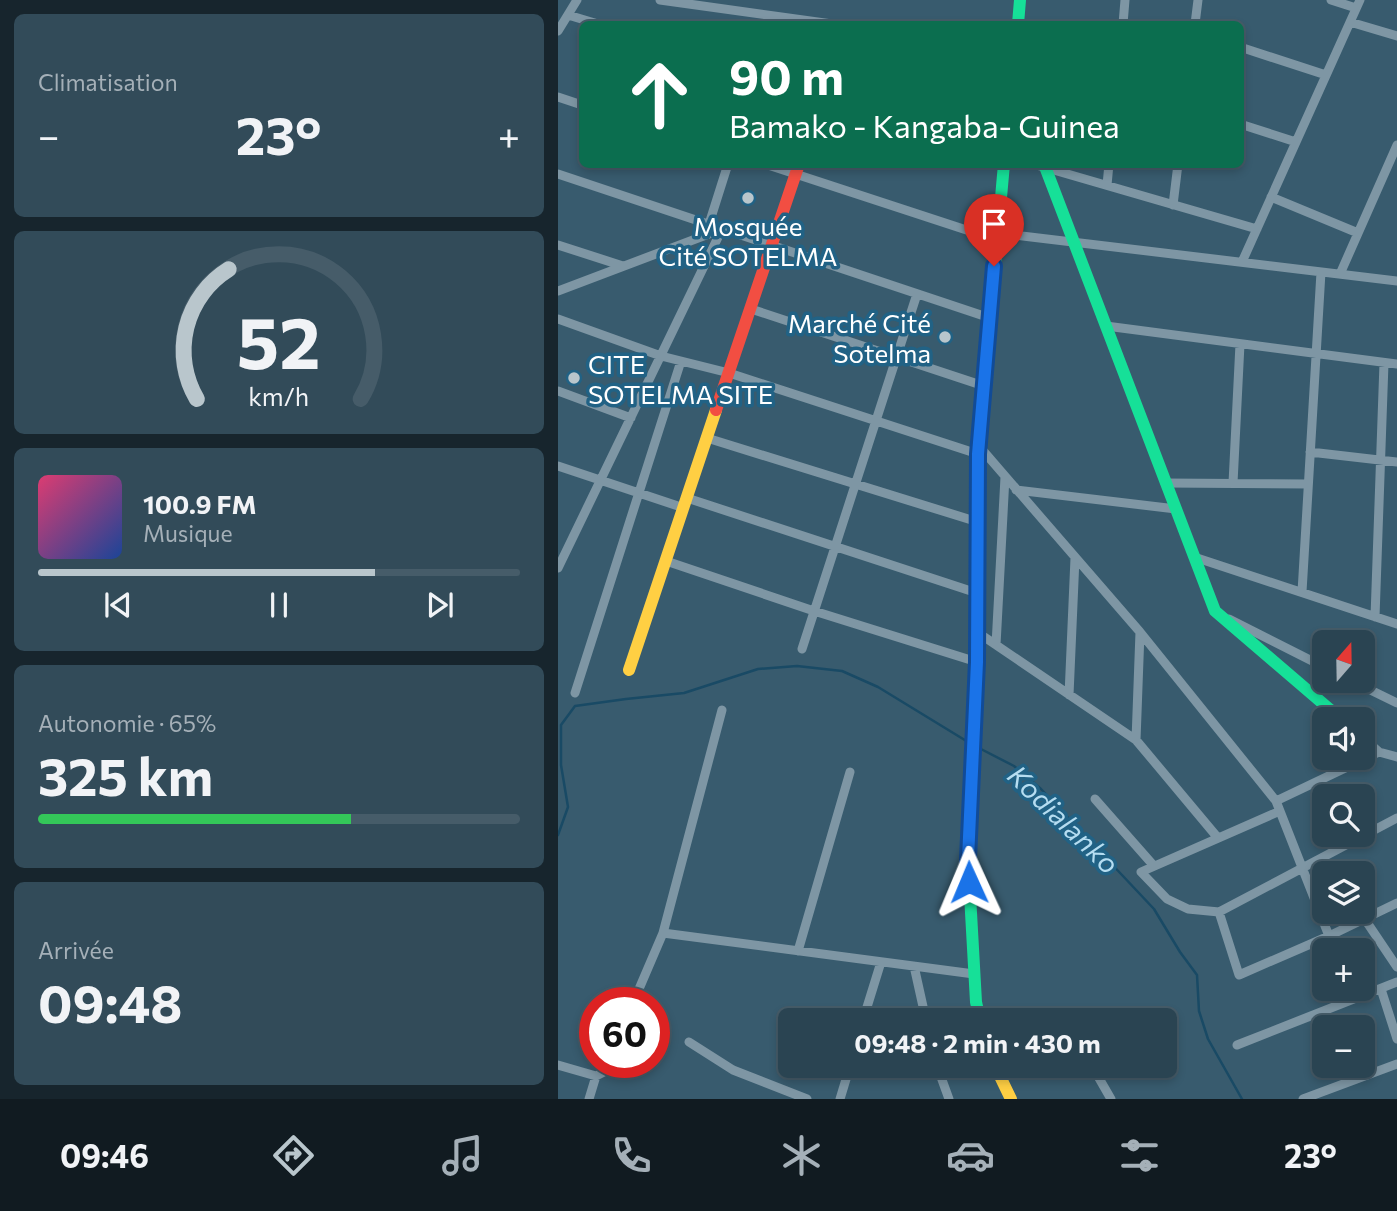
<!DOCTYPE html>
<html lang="fr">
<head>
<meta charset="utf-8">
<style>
  body { margin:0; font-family:Commissioner,sans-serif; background:#324b59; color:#f1f3f6; height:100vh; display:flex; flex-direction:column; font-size:26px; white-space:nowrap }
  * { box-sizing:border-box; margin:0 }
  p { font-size:23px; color:#a5b0b8 }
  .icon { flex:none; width:38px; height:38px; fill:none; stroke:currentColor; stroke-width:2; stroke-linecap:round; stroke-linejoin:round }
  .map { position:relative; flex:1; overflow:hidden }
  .details { display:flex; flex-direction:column; gap:14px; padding:14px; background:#17252d; width:558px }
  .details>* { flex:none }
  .guide { position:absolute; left:21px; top:21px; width:665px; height:147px; border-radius:10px; box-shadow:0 4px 10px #0003,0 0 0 2px #465c69; background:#0b6e4f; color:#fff; overflow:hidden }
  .needle { width:46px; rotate:20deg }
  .controls { position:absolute; left:754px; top:630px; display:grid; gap:14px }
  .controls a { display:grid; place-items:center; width:63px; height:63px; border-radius:10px; background:#2a4452; box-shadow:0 4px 10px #0003,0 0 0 2px #465c69; font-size:35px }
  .speed { position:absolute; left:21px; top:987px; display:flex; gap:14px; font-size:35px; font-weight:700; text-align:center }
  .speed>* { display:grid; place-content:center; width:91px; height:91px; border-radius:50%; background:#2a4452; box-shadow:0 4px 10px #0003,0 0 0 2px #465c69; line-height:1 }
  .speed .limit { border:10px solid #d22; background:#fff; color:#111 }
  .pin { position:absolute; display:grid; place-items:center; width:60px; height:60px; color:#fff; margin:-72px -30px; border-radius:50% 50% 50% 0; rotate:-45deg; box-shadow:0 0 7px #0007 }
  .pin .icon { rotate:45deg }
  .me { position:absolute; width:77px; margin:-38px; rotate:359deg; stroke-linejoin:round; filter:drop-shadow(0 0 5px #0008) }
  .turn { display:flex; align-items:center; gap:24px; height:147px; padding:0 35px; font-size:32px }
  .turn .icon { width:91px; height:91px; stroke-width:2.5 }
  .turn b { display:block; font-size:49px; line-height:60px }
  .big { font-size:52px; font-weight:700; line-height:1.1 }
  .details .widget { flex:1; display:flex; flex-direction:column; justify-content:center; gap:10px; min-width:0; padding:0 24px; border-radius:10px; background:#324b59 }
  .details .dial { align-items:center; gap:0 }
  .dial svg { height:182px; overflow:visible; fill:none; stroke:#465c69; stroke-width:7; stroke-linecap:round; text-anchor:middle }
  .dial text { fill:#f1f3f6; stroke:none }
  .song { display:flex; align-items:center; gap:21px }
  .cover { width:84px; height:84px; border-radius:10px; background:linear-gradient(135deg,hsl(340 70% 55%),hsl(220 70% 35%)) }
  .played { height:7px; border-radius:4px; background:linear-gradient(90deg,#b9c6cc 70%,#465c69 70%) }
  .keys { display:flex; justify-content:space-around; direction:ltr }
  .heat { display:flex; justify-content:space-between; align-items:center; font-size:38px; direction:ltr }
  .charge { height:10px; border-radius:5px; background:linear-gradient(90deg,#34c759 65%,#465c69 0) }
  .trip { position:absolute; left:220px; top:1008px; width:399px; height:70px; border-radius:10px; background:#2a4452; box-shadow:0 4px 10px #0003,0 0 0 2px #465c69; font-weight:700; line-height:70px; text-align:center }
  .tab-bar { display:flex; height:112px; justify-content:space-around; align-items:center; background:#111b21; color:#a5b0b8 }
  .tab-bar .icon { width:49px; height:49px }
  .tab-bar .current { color:#b9c6cc }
  .tab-bar b { font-size:32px; color:#f1f3f6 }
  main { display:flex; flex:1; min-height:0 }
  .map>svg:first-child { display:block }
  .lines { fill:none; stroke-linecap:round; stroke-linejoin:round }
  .stream { stroke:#194a65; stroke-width:2.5 }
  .street { stroke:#7e96a4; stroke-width:9 }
  .fast { stroke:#16e098; stroke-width:12 }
  .slow { stroke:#ffcf43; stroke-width:12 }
  .jam { stroke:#f24e42; stroke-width:12 }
  .route-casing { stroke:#114b97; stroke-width:18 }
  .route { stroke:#1a73e8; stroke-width:12 }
  .poi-dot { fill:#b9c6cc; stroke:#216285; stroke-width:2.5 }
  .labels { text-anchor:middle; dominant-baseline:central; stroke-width:7; stroke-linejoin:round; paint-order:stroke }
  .poi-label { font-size:26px; fill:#fff; stroke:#216285 }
  .water-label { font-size:28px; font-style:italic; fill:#b5ddf1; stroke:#216285 }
</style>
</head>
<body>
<main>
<section class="details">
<div class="widget"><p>Climatisation</p>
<div class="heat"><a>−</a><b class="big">23°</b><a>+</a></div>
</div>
<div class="widget dial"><svg viewBox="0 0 100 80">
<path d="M14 69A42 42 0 1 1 86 69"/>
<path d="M14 69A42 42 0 0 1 28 12" stroke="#b9c6cc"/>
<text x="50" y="56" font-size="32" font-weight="700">52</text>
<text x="50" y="72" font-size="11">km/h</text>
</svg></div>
<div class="widget">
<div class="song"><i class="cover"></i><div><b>100.9 FM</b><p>Musique</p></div></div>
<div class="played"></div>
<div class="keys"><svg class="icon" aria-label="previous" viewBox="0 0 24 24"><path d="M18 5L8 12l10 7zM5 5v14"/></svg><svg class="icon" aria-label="pause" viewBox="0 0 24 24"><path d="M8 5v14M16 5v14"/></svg><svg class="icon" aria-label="next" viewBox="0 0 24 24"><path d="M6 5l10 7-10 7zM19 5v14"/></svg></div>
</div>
<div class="widget"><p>Autonomie · 65%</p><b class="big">325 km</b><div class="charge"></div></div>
<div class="widget"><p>Arrivée</p><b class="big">09:48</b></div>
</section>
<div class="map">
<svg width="839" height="1099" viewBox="0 0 839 1099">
  <rect width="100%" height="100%" fill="#385b6e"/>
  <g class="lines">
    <path class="stream" d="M419 747 456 766 483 789 596 909 622 952 639 975 641 1011 650 1039 684 1099
      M0 835 10 807 3 765V725L17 706 68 699 126 693 200 669 239 666 284 671 320 687 410 742"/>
    <path class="street" d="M102 0 274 24
      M773 0 798 8
      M10 15 40 24
      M792 22 839 36
      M565 24 567 0
      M637 24 640 0
      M0 31 19 0
      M682 47 768 75
      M0 97 24 105
      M682 124 738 142
      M207 164 439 240
      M475 164 699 229
      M0 174 432 318
      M549 185 551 164
      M713 197 800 233
      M615 205 620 164
      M151 224 170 164
      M440 233 839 281
      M0 245 65 266
      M684 262 802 0
      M782 274 839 145
      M0 291 164 229
      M193 309 426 386
      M0 319 103 356 171 373 420 454
      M548 326 839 364
      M0 391 73 418
      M149 438 420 522
      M421 446 582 632 718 801 771 936
      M752 452 839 462
      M0 466 126 508
      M607 483 750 484
      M675 483 682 344
      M458 490 618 509
      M129 498 419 593
      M636 557 839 624
      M108 561 256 611 419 662
      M0 568 164 229
      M744 592 763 272
      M817 617 826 363
      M671 619 766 667
      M419 632 578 740 660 838
      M438 645 447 477
      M244 649 359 294
      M794 681 839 703
      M17 693 123 361
      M511 695 517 558
      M805 738 821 752 839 757
      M578 740 582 632
      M537 799 596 866
      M718 801 821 752
      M722 811 583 872 609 899 630 909 661 912 681 975 771 936 839 903
      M765 857 776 873
      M661 912 839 818
      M802 912 839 967
      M105 933 164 710
      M240 951 292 772
      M356 966 368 1020
      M823 989 839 1039
      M75 1003 105 933 416 974
      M305 1020 323 962
      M131 1042 175 1070 249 1099
      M679 1045 839 982
      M0 1065 38 1076
      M343 1066 380 1073
      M379 1066 391 1099
      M534 1066 553 1099
      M31 1099 38 1076 46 1072 50 1062
      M282 1099 292 1066
      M745 1099 839 1064"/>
    <path class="fast" d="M460 24 462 0
      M486 164 657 611 783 719
      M422 1020 418 1002 410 859 419 662 420 454 446 164"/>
    <path class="slow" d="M71 670 158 410
      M437 1066 453 1099"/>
    <path class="jam" d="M158 410 241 164"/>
  </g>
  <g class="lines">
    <defs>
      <path id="route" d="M411 882 410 859 419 662 420 454 436 266"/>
    </defs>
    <use href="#route" class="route-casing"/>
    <use href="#route" class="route"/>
  </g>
  <g class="poi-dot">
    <circle cx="190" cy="198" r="7"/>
    <circle cx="387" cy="337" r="7"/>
    <circle cx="16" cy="378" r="7"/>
  </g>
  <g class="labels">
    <g class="poi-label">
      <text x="190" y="225">Mosquée<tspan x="190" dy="30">Cité SOTELMA</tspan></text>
      <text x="373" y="322" text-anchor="end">Marché Cité<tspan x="373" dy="30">Sotelma</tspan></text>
      <text x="30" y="363" text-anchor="start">CITE<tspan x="30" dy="30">SOTELMA SITE</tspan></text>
    </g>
    <g class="water-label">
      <text transform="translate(506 819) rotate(44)">Kodialanko</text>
    </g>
  </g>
</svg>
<div class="controls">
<a><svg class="needle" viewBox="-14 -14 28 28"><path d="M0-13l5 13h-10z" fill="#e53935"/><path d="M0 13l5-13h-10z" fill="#a5b0b8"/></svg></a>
<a><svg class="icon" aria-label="sound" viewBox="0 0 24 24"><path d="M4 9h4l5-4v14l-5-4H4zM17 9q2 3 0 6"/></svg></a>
<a><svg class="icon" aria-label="search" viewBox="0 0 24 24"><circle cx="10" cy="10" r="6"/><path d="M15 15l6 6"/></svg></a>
<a><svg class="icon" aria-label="layers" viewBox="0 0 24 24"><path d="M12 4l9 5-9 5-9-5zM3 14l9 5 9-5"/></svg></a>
<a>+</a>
<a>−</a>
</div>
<div class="speed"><div class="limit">60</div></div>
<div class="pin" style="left:436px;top:266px;background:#d93025"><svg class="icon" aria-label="arrive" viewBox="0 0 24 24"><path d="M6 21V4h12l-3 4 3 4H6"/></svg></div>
<svg class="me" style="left:411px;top:882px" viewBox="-20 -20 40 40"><path d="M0-17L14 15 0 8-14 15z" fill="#1a73e8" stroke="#fff" stroke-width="4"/></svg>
<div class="trip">09:48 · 2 min · 430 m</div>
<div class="guide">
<div class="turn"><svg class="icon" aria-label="ahead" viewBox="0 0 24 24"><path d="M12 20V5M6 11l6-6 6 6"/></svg><div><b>90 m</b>Bamako - Kangaba- Guinea</div></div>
</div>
</div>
</main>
<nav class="tab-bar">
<b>09:46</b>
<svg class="icon current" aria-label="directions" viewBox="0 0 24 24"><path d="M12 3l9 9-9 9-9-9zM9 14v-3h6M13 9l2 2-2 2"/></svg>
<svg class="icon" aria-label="music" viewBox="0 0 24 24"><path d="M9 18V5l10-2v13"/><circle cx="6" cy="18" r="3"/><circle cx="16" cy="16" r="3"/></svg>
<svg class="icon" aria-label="phone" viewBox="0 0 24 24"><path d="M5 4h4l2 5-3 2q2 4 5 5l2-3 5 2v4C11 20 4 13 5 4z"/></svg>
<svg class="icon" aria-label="climate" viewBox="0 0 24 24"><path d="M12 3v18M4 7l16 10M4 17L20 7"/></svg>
<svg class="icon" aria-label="car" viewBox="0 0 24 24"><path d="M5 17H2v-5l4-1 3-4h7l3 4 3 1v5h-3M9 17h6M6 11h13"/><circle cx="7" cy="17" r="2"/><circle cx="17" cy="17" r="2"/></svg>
<svg class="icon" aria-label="filters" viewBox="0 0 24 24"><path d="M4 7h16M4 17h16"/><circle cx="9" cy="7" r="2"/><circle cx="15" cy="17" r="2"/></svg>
<b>23°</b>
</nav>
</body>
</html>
